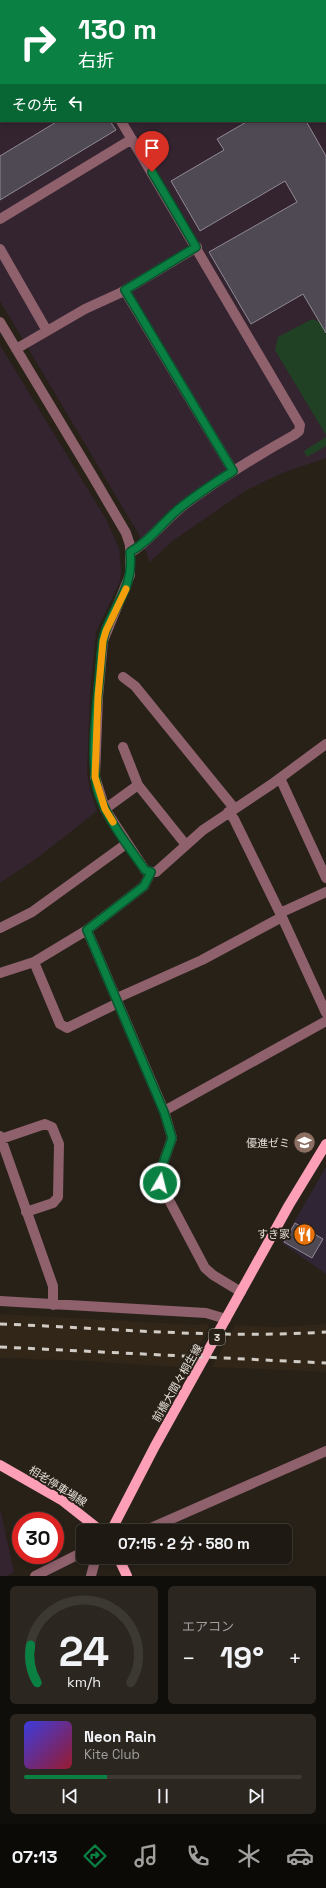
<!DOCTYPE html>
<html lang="ja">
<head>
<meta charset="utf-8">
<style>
  body { margin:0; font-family:"Space Grotesk","Noto Sans JP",sans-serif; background:#2b2620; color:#f1f3f6; height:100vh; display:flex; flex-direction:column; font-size:15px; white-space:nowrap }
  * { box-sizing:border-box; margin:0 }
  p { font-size:13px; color:#a1a09f }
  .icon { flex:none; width:22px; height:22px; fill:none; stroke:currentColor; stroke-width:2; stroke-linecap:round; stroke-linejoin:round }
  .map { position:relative; height:1576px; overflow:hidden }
  .drawer { display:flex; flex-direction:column; gap:10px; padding:10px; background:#100e0a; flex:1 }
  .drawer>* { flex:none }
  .banner { position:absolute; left:0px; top:0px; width:326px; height:122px; box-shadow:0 2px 6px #0003,0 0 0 1px #3c3832; background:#0b8043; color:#fff; overflow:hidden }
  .speed { position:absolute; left:12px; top:1512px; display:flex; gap:8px; font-size:20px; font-weight:700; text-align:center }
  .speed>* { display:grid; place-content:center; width:52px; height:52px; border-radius:50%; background:#1e1912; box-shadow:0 2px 6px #0003,0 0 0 1px #3c3832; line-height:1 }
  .speed .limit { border:6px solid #d22; background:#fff; color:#111 }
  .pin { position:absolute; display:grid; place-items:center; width:34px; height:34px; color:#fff; margin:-41px -17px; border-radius:50% 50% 50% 0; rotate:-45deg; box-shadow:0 0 4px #0007 }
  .pin .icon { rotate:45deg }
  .me { position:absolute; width:44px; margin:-22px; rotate:8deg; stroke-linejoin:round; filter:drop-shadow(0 0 3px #0008) }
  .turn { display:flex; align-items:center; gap:14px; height:84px; padding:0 12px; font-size:18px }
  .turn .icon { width:52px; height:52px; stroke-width:2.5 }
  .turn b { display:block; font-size:28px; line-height:34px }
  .then { display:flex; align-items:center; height:38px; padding:0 12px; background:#0003; gap:8px; font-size:15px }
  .big { font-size:30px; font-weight:600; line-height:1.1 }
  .drawer .card { flex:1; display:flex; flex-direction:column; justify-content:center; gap:6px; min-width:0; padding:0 14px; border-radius:6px; background:#2b2620 }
  .drawer .dial { align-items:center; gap:0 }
  .dial svg { height:104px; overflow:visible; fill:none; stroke:#3c3832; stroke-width:7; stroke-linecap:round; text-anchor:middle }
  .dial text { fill:#f1f3f6; stroke:none }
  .song { display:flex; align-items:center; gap:12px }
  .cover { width:48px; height:48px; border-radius:6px; background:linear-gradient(135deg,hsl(240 70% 55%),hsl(350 70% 35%)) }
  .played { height:4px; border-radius:2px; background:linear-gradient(90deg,#0b8043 30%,#3c3832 30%) }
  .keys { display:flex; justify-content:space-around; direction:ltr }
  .heat { display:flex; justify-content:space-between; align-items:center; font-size:22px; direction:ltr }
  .drawer .tiles { flex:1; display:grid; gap:10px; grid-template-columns:1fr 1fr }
  .card:last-child { grid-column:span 2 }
  .trip { position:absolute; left:76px; top:1524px; width:216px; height:40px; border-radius:6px; background:#1e1912; box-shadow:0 2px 6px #0003,0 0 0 1px #3c3832; font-weight:600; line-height:40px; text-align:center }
  .tabs { display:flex; height:64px; justify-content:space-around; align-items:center; background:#0c0a07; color:#a1a09f }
  .tabs .icon { width:28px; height:28px }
  .tabs .active { color:#0b8043 }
  .tabs b { font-size:18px; color:#f1f3f6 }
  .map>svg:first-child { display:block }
  .commercial { fill:#302534 }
  .industrial { fill:#33242f }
  .built { fill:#312617 }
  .green { fill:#204124 }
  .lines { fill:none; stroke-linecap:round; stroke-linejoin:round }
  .stream { stroke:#000527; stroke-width:4 }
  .building { fill:#4f4954; stroke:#908a96 }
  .minor { stroke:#8e616c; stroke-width:10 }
  .major { stroke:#fc9fb7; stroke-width:10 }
  .rail { stroke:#d0cbc4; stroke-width:3; stroke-dasharray:7 7; stroke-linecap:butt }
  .route-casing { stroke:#07532c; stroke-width:10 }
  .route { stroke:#0b8043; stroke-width:7 }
  .slow { stroke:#f59e0b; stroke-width:7 }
  .labels { text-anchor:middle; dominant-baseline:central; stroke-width:4; stroke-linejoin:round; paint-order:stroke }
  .shield { fill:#282118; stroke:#aca79f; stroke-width:1 }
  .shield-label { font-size:10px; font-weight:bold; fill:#e5e0d9 }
  .poi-label { font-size:11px; fill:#e5e0d9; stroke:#282118; text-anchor:end }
  .street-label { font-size:11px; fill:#e5e0d9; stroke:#282118 }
</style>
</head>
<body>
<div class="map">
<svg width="326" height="1576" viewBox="0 0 326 1576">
  <rect width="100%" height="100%" fill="#282118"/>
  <path class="commercial" d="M326 1167V1274L282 1243Z"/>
  <path class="industrial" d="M0 0 170 1H1V121H325V99L326 101V458L282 473 245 491 171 542 150 562 138 533 0 301Z
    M0 345 107 521 119 548 121 570 120 581 96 632 90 694 87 773 90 790 97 811 40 856 0 883Z
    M0 1508 14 1572 7 1576H0Z"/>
  <path class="built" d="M0 1314 199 1325 202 1323 208 1324 209 1327 188 1368 86 1361 0 1358Z
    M326 1324V1372L212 1367 235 1325 277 1327Z"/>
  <path class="green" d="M312 319 320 322 326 319V435L275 350 278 337Z
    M326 437V446L307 457 304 451Z"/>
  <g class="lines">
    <path class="stream" d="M314 0 315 1
      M325 42 326 44"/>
  </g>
  <path class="building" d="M58 121H110L116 130 0 200V156Z
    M248 121H306L326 156V333L303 294 251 324 209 252 297 202 285 181 200 231 171 181 224 150 217 139Z
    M295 1223 323 1239 312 1258 284 1242Z"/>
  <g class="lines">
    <path class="minor" d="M50 0 51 1
      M212 0 213 1
      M240 1 242 0
      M121 121 300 425 299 431 294 435C255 457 218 479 183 506 164 521 151 540 130 553
      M0 219 132 139
      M0 249 47 331
      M125 291 233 471
      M0 322 92 475 126 533 130 545V575L103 641 98 697 95 777 105 809 145 870 151 872H156L203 830 272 784 326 744
      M16 349 85 309 120 293 197 247
      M123 677 135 686 234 808
      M123 747 138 785 186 845
      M280 778 326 878
      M105 809 138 785
      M228 812 234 819 282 917 326 1013
      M280 913 326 892
      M0 928 32 912 126 844
      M87 930 164 1111 172 1138 159 1175 160 1183 205 1268 213 1275 241 1292
      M34 962 60 1024 67 1028 118 1003
      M0 973 34 962 87 930 144 886 151 872
      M117 998 202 960 282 917
      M164 1111 326 1021
      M0 1136 53 1286V1305
      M1 1139 45 1124 52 1127 59 1144 58 1197 53 1203 26 1212
      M0 1301 206 1313 226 1319
      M144 1531 326 1451
      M35 1576 83 1552
      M91 1576 96 1557"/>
    <path class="major" d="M0 1465 63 1501 101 1531
      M111 1531 155 1446 289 1205 326 1144
      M118 1557 127 1576"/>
    <path class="rail" d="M0 1324C109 1328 217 1339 326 1332
      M0 1347 326 1363"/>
  </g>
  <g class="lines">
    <defs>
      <path id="route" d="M152 172 196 247 125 290 233 471C213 484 192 497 174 513 159 527 148 542 130 552 134 588 116 601 105 632 101 644 101 658 100 671 97 703 89 765 99 795 109 822 128 846 145 870L151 872 144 886 87 930 164 1112 172 1138 159 1175 160 1183"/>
    </defs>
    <use href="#route" class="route-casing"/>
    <use href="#route" class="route"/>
    <path class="slow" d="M113 822 105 809 95 777 98 697 103 641 106 631 126 589"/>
  </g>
  <defs>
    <symbol id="school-disc" viewBox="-11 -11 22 22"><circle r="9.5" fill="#8d6e63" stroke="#282118"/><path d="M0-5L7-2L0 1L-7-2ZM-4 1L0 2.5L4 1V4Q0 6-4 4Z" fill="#fff"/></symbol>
    <symbol id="restaurant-disc" viewBox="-11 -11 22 22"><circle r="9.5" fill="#e8710a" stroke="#282118"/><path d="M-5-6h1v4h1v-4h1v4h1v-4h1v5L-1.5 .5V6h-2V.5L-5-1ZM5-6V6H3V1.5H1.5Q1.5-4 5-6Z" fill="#fff"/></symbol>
  </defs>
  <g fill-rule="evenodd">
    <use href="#school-disc" x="292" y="1130" width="25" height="25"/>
    <use href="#restaurant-disc" x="292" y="1222" width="25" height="25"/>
  </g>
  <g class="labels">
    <rect class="shield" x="209" y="1329" width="16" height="16" rx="3"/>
    <g class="shield-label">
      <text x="217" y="1337">3</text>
    </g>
    <g class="poi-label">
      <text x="290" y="1143">優進ゼミ</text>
      <text x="290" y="1234">すき家</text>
    </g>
    <g class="street-label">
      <text transform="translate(177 1383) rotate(-60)">前橋大間々桐生線</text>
      <text transform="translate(58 1486) rotate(32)">相老停車場線</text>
    </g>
  </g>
</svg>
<div class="speed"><div class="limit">30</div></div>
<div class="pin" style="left:152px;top:172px;background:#d93025"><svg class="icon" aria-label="arrive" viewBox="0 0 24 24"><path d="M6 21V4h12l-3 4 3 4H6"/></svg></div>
<svg class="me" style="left:160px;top:1183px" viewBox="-20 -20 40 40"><circle r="17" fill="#0b8043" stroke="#fff" stroke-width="3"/><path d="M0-11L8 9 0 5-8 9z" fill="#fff"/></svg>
<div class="trip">07:15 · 2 分 · 580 m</div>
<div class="banner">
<div class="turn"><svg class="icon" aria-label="right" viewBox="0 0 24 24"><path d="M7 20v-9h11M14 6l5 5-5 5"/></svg><div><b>130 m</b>右折</div></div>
<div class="then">その先<svg class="icon" aria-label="left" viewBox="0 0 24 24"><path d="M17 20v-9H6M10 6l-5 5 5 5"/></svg></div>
</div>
</div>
<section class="drawer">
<div class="tiles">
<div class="card dial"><svg viewBox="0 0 100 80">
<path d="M14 69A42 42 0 1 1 86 69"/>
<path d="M14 69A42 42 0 0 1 9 40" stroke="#0b8043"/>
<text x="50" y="56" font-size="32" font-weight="700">24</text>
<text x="50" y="72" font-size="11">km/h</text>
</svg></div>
<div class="card"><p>エアコン</p>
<div class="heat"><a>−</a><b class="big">19°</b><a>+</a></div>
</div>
<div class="card">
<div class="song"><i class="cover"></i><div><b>Neon Rain</b><p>Kite Club</p></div></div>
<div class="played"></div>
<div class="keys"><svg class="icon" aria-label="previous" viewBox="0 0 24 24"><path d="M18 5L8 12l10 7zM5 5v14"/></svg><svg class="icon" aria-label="pause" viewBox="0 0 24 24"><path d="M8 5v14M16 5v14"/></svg><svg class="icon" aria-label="next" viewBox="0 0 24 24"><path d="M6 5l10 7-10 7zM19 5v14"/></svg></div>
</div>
</div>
</section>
<nav class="tabs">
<b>07:13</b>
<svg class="icon active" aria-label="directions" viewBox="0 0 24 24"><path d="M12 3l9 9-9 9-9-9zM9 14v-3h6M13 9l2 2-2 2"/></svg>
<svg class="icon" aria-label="music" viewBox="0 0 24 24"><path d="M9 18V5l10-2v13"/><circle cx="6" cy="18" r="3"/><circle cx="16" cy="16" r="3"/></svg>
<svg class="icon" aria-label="phone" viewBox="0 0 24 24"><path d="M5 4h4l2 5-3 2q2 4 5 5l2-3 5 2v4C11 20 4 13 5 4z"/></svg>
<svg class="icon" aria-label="climate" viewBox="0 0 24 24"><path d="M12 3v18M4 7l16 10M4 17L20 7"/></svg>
<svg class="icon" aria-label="car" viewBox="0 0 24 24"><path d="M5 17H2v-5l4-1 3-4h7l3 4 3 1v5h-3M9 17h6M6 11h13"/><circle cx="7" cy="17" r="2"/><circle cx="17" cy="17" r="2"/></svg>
</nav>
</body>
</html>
